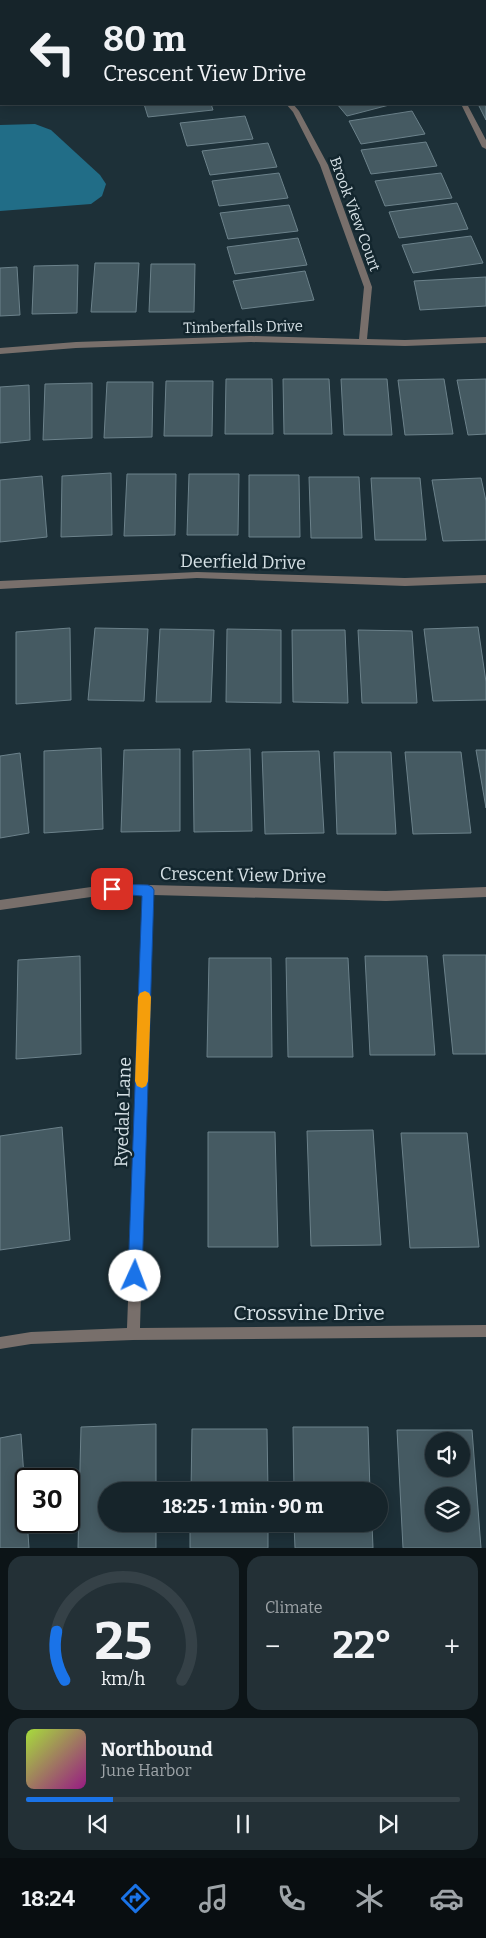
<!DOCTYPE html>
<html lang="en">
<head>
<meta charset="utf-8">
<style>
  body { margin:0; font-family:Bitter,serif; background:#233036; color:#f1f3f6; height:100vh; display:flex; flex-direction:column; font-size:19px; white-space:nowrap }
  * { box-sizing:border-box; margin:0 }
  p { font-size:16px; color:#9ea4a8 }
  .icon { flex:none; width:28px; height:28px; fill:none; stroke:currentColor; stroke-width:2; stroke-linecap:round; stroke-linejoin:round }
  .map { position:relative; height:1548px; overflow:hidden }
  .details { display:flex; flex-direction:column; gap:8px; padding:8px; background:#0c1417; flex:1 }
  .details>* { flex:none }
  .hud { position:absolute; left:0px; top:0px; width:486px; height:105px; box-shadow:0 2px 12px #0003,0 0 0 1px #354147; background:#16242a; color:#f1f3f6; overflow:hidden }
  .buttons { position:absolute; left:425px; top:1432px; display:grid; gap:10px }
  .buttons a { display:grid; place-items:center; width:45px; height:45px; border-radius:50%; background:#16242a; box-shadow:0 2px 12px #0003,0 0 0 1px #354147; font-size:25px }
  .speed { position:absolute; left:15px; top:1468px; display:flex; gap:10px; font-size:25px; font-weight:700; text-align:center }
  .speed>* { display:grid; place-content:center; width:65px; height:65px; border-radius:50%; background:#16242a; box-shadow:0 2px 12px #0003,0 0 0 1px #354147; line-height:1 }
  .speed .limit { border:2px solid #111; border-radius:8px; background:#fff; color:#111 }
  .pin { position:absolute; display:grid; place-items:center; width:42px; height:42px; color:#fff; margin:-21px; border-radius:10px; box-shadow:0 2px 8px #0006 }
  .me { position:absolute; width:55px; margin:-28px; rotate:2deg; stroke-linejoin:round; filter:drop-shadow(0 0 4px #0008) }
  .turn { display:flex; align-items:center; gap:18px; height:105px; padding:0 20px; font-size:22px }
  .turn .icon { width:65px; height:65px; stroke-width:2.5 }
  .turn b { display:block; font-size:35px; line-height:42px }
  .big { font-size:38px; font-weight:700; line-height:1.1 }
  .details .widget { flex:1; display:flex; flex-direction:column; justify-content:center; gap:8px; min-width:0; padding:0 18px; border-radius:15px; background:#233036 }
  .details .dial { align-items:center; gap:0 }
  .dial svg { height:130px; overflow:visible; fill:none; stroke:#354147; stroke-width:7; stroke-linecap:round; text-anchor:middle }
  .dial text { fill:#f1f3f6; stroke:none }
  .song { display:flex; align-items:center; gap:15px }
  .cover { width:60px; height:60px; border-radius:8px; background:linear-gradient(135deg,hsl(80 70% 55%),hsl(310 70% 35%)) }
  .played { height:5px; border-radius:2px; background:linear-gradient(90deg,#1a73e8 20%,#354147 20%) }
  .keys { display:flex; justify-content:space-around; direction:ltr }
  .heat { display:flex; justify-content:space-between; align-items:center; font-size:28px; direction:ltr }
  .details .tiles { flex:1; display:grid; gap:8px; grid-template-columns:1fr 1fr }
  .widget:last-child { grid-column:span 2 }
  .trip { position:absolute; left:98px; top:1482px; width:290px; height:50px; border-radius:25px; background:#16242a; box-shadow:0 2px 12px #0003,0 0 0 1px #354147; font-weight:700; line-height:50px; text-align:center }
  .tab-bar { display:flex; height:80px; justify-content:space-around; align-items:center; background:#090e11; color:#9ea4a8 }
  .tab-bar .icon { width:35px; height:35px }
  .tab-bar .on { color:#1a73e8 }
  .tab-bar b { font-size:22px; color:#f1f3f6 }
  .map>svg:first-child { display:block }
  .water { fill:#216d87 }
  .building { fill:#455a62; stroke:#6c828b; fill-rule:evenodd }
  .lines { fill:none; stroke-linecap:round; stroke-linejoin:round }
  .lane { fill:#786f6b; fill-rule:evenodd }
  .street { fill:#786f6b; fill-rule:evenodd }
  .route { fill:#1a73e8; stroke:#114b97 }
  .slow { fill:#f59e0b }
  .labels { text-anchor:middle; dominant-baseline:central; stroke-width:5; stroke-linejoin:round; paint-order:stroke }
  .far-street-label { font-size:15px; fill:#d6e1e6; stroke:#13262e }
  .street-label { font-size:18px; fill:#d6e1e6; stroke:#13262e }
  .near-street-label { font-size:21px; fill:#d6e1e6; stroke:#13262e }
</style>
</head>
<body>
<div class="map">
<svg width="486" height="1548" viewBox="0 0 486 1548">
  <rect width="100%" height="100%" fill="#1d3038"/>
  <path class="water" d="M35 124 51 130 100 175 106 184 102 196 91 204 0 211V125Z"/>
  <path class="building" d="M485 55H486V120L478 104H485Z
    M144 104H211L213 110 148 117Z
    M337 104H393L347 116Z
    M412 111 425 134 361 144 349 121Z
    M245 116 253 139 187 146 180 123Z
    M426 142 437 166 371 174 361 150Z
    M268 143 277 167 210 175 202 151Z
    M279 173 288 198 219 206 212 181Z
    M441 173 452 198 385 206 375 181Z
    M457 203 468 229 399 238 389 212Z
    M289 205 298 231 228 239 220 213Z
    M471 236 483 263 413 273 402 245Z
    M298 238 307 265 235 274 227 247Z
    M95 263H139L136 312H91Z
    M151 264H195L194 312H149Z
    M78 265 77 313 32 314 34 266Z
    M17 267 20 315 0 316V268Z
    M305 271 314 300 242 309 233 281Z
    M486 277V306L420 310 414 281Z
    M226 379H272L273 434H225Z
    M283 379H329L332 434H284Z
    M341 379H387L392 435H344Z
    M444 379 453 434 405 435 398 380Z
    M486 379V434L468 435 457 380Z
    M166 381H213L212 436H164Z
    M107 382H153L152 437 104 438Z
    M92 383V438L43 440 45 384Z
    M29 385 30 440 0 443V387Z
    M111 473 112 535 61 537 62 476Z
    M127 474H176L175 535 124 536Z
    M189 474H239L238 535H187Z
    M249 475H299L300 537H249Z
    M42 476 47 537 0 542V480Z
    M309 477H359L362 538H311Z
    M371 478H420L426 540H375Z
    M481 478 486 501V540L443 541 432 480Z
    M478 627 486 682V700L433 701 424 629Z
    M70 628 71 700 16 704V632Z
    M95 628 148 629 144 701 88 700Z
    M160 629 214 630 211 702H156Z
    M227 629 281 630V703L226 702Z
    M292 630H345L348 703 293 702Z
    M358 630 412 631 417 703H362Z
    M101 748 103 829 44 833V751Z
    M180 749V831L121 832 124 750Z
    M250 749 252 831 194 832 193 751Z
    M476 750H486V808Z
    M319 751 324 833 265 834 262 752Z
    M334 752H391L396 834H337Z
    M405 752H461L471 833 413 834Z
    M20 753 29 833 0 838V756Z
    M443 955H486V1054H453Z
    M80 956 81 1054 16 1059 18 960Z
    M365 956H427L435 1055H370Z
    M209 958H271L272 1057H207Z
    M286 958H348L353 1057H288Z
    M62 1127 70 1240 0 1250V1136Z
    M373 1130 381 1245 311 1246 307 1131Z
    M208 1132H275L278 1247H208Z
    M401 1133H467L479 1247 410 1248Z
    M156 1424V1491H106V1524H156V1548H78L81 1427Z
    M293 1427H368L370 1491H294Z
    M192 1429H267L268 1491H191Z
    M397 1430H472L481 1548H403ZM434 1441H461V1469H434ZM434 1496H461V1524H434Z
    M21 1434 29 1548H0V1438Z
    M190 1524H268V1548H190Z
    M294 1524H372L373 1548H295Z"/>
  <g class="lines">
    <path class="lane" d="M485 38H486V42H485Z
      M461 104H467L486 140V149L482 147Z"/>
    <path class="street" d="M286 104H293L299 111 328 165 372 287 367 339 405 340 486 337V343L405 346 251 342 76 348 0 354V348L76 342 251 336 359 339 364 287 320 165 293 112Z
      M197 572 405 578 486 575V583L405 586 197 578 0 589V581Z
      M112 884 386 891 486 887V897L386 901 153 895 140 1328 486 1325V1337L133 1340 31 1344 0 1349V1337L31 1332 127 1328 143 894H112L0 910V900Z"/>
  </g>
  <path class="route" d="M112 884 148 885 152 887 154 890 142 1276 140 1281 135 1283 130 1281 128 1276 142 896 108 893 106 889 108 886Z"/>
  <path class="slow" d="M145 991 149 993 151 997 148 1081 146 1086 142 1088 137 1086 135 1081 138 997 140 993Z"/>
  <g class="labels">
    <g class="far-street-label">
      <text transform="translate(355 214) rotate(70)">Brook View Court</text>
      <text transform="translate(243 327) rotate(-1)">Timberfalls Drive</text>
    </g>
    <g class="street-label">
      <text transform="translate(243 562) rotate(1)">Deerfield Drive</text>
      <text transform="translate(243 875) rotate(1)">Crescent View Drive</text>
      <text transform="translate(123 1112) rotate(-88)">Ryedale Lane</text>
    </g>
    <g class="near-street-label">
      <text x="309" y="1313">Crossvine Drive</text>
    </g>
  </g>
</svg>
<div class="buttons">
<a><svg class="icon" aria-label="sound" viewBox="0 0 24 24"><path d="M4 9h4l5-4v14l-5-4H4zM17 9q2 3 0 6"/></svg></a>
<a><svg class="icon" aria-label="layers" viewBox="0 0 24 24"><path d="M12 4l9 5-9 5-9-5zM3 14l9 5 9-5"/></svg></a>
</div>
<div class="speed"><div class="limit">30</div></div>
<div class="pin" style="left:112px;top:889px;background:#d93025"><svg class="icon" aria-label="arrive" viewBox="0 0 24 24"><path d="M6 21V4h12l-3 4 3 4H6"/></svg></div>
<svg class="me" style="left:135px;top:1276px" viewBox="-20 -20 40 40"><circle r="19" fill="#fff"/><path d="M0-13L10 11 0 6-10 11z" fill="#1a73e8"/></svg>
<div class="trip">18:25 · 1 min · 90 m</div>
<div class="hud">
<div class="turn"><svg class="icon" aria-label="left" viewBox="0 0 24 24"><path d="M17 20v-9H6M10 6l-5 5 5 5"/></svg><div><b>80 m</b>Crescent View Drive</div></div>
</div>
</div>
<section class="details">
<div class="tiles">
<div class="widget dial"><svg viewBox="0 0 100 80">
<path d="M14 69A42 42 0 1 1 86 69"/>
<path d="M14 69A42 42 0 0 1 9 39" stroke="#1a73e8"/>
<text x="50" y="56" font-size="32" font-weight="700">25</text>
<text x="50" y="72" font-size="11">km/h</text>
</svg></div>
<div class="widget"><p>Climate</p>
<div class="heat"><a>−</a><b class="big">22°</b><a>+</a></div>
</div>
<div class="widget">
<div class="song"><i class="cover"></i><div><b>Northbound</b><p>June Harbor</p></div></div>
<div class="played"></div>
<div class="keys"><svg class="icon" aria-label="previous" viewBox="0 0 24 24"><path d="M18 5L8 12l10 7zM5 5v14"/></svg><svg class="icon" aria-label="pause" viewBox="0 0 24 24"><path d="M8 5v14M16 5v14"/></svg><svg class="icon" aria-label="next" viewBox="0 0 24 24"><path d="M6 5l10 7-10 7zM19 5v14"/></svg></div>
</div>
</div>
</section>
<nav class="tab-bar">
<b>18:24</b>
<svg class="icon on" aria-label="directions" viewBox="0 0 24 24"><path d="M12 3l9 9-9 9-9-9zM9 14v-3h6M13 9l2 2-2 2"/></svg>
<svg class="icon" aria-label="music" viewBox="0 0 24 24"><path d="M9 18V5l10-2v13"/><circle cx="6" cy="18" r="3"/><circle cx="16" cy="16" r="3"/></svg>
<svg class="icon" aria-label="phone" viewBox="0 0 24 24"><path d="M5 4h4l2 5-3 2q2 4 5 5l2-3 5 2v4C11 20 4 13 5 4z"/></svg>
<svg class="icon" aria-label="climate" viewBox="0 0 24 24"><path d="M12 3v18M4 7l16 10M4 17L20 7"/></svg>
<svg class="icon" aria-label="car" viewBox="0 0 24 24"><path d="M5 17H2v-5l4-1 3-4h7l3 4 3 1v5h-3M9 17h6M6 11h13"/><circle cx="7" cy="17" r="2"/><circle cx="17" cy="17" r="2"/></svg>
</nav>
</body>
</html>
